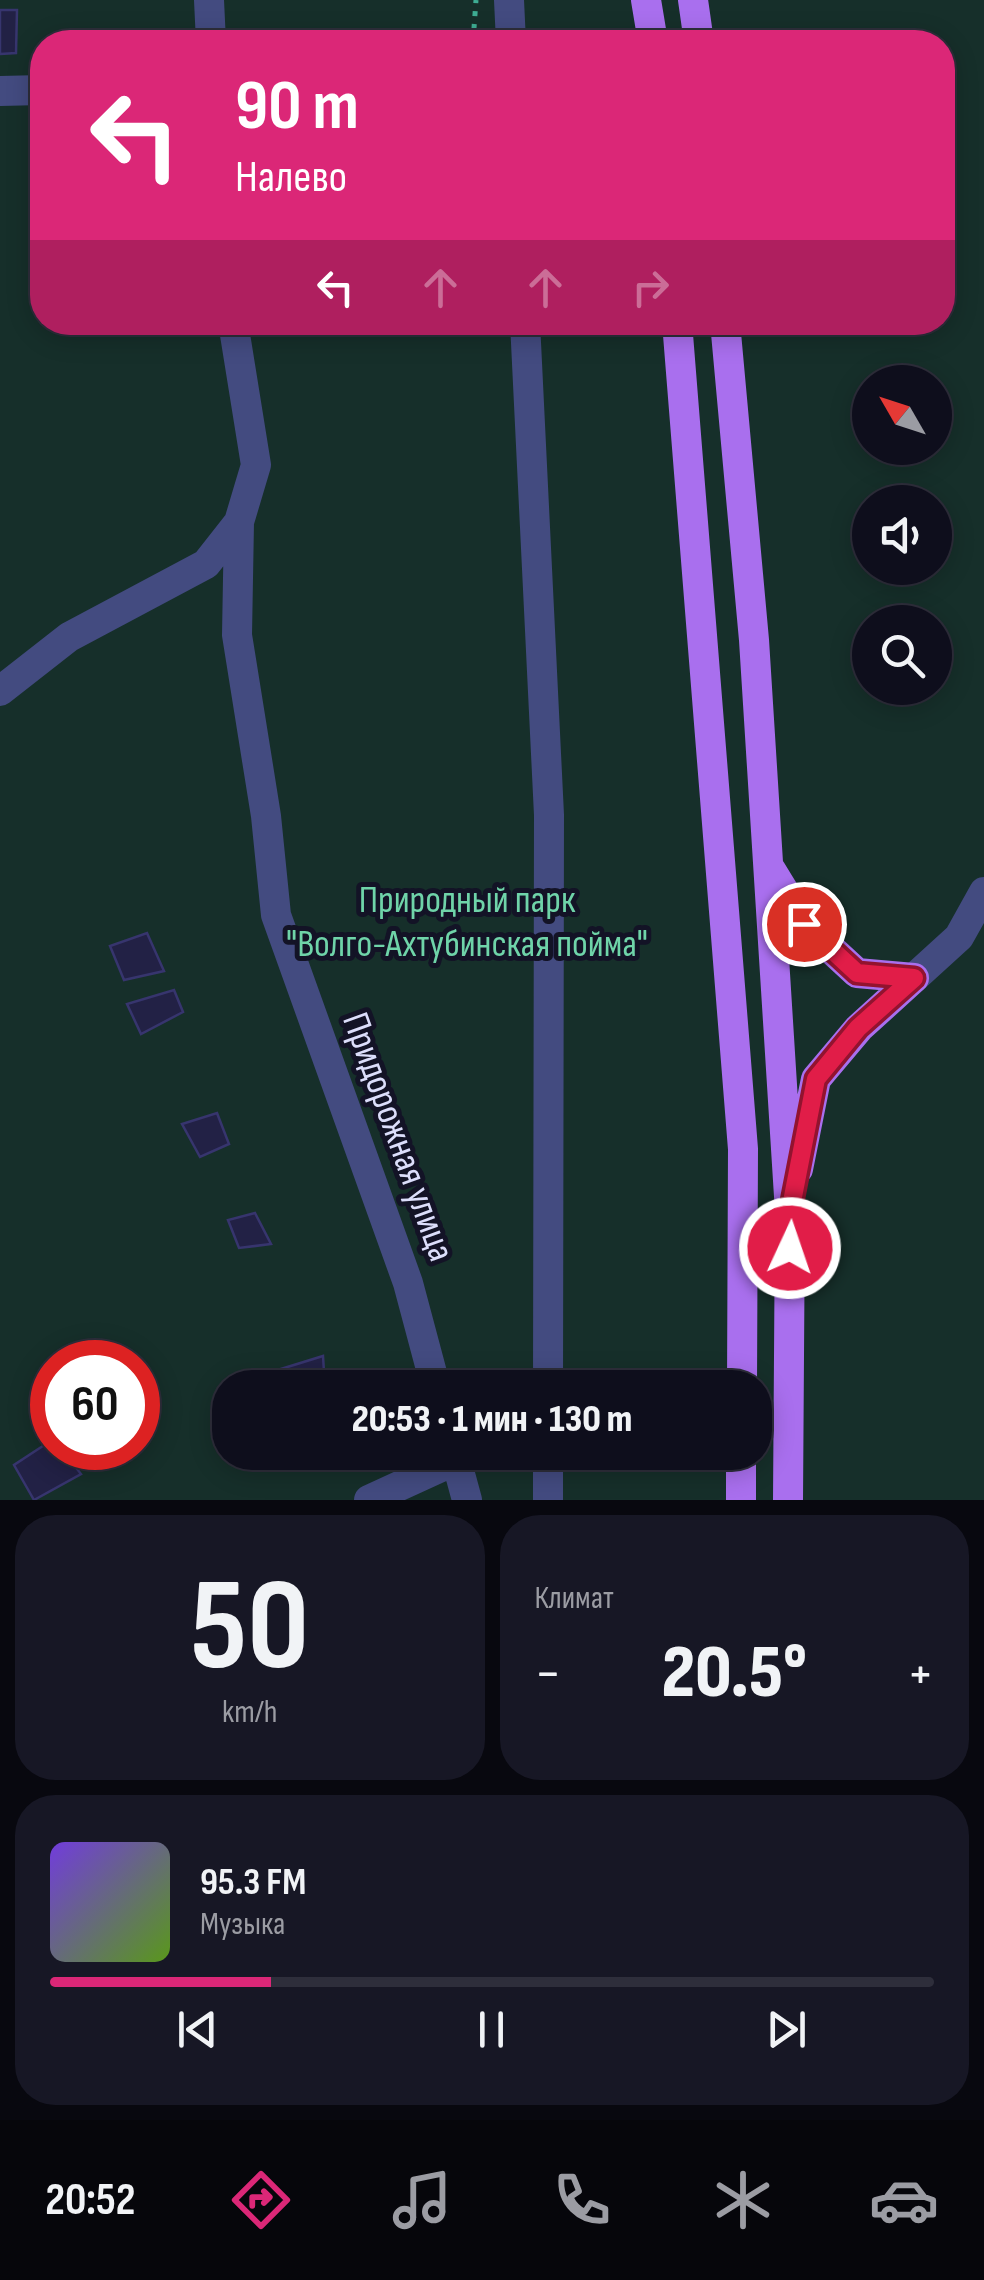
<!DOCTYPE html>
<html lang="ru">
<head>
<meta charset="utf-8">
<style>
  body { margin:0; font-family:"Sofia Sans Condensed",sans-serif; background:#171725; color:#f1f3f6; height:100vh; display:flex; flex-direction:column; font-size:38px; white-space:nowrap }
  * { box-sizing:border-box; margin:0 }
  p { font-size:32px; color:#9b9ca3 }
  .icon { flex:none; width:55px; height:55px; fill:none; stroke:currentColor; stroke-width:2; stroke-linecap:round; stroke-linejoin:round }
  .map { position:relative; height:1500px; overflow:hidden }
  .panel { display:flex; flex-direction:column; gap:15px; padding:15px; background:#08080f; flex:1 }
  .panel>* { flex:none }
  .guide { position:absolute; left:30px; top:30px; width:925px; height:305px; border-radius:40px; box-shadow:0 5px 25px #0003,0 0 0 2px #2e2e3b; background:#db2777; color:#fff; overflow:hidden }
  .needle { width:65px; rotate:309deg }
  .fabs { position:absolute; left:852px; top:365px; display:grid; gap:20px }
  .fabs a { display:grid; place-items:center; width:100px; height:100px; border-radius:50%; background:#0e0e1c; box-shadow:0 5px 25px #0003,0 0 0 2px #2e2e3b; font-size:50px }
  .speed { position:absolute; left:30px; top:1340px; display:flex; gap:20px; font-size:50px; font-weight:700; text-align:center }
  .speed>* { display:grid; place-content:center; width:130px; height:130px; border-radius:50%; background:#0e0e1c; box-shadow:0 5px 25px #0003,0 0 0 2px #2e2e3b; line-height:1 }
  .speed .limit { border:15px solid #d22; background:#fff; color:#111 }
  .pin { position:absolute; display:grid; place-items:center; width:85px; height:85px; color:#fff; margin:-42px; border:5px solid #fff; border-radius:50%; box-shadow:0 2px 10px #0007 }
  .me { position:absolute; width:110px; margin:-55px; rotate:3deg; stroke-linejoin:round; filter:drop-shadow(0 0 8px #0008) }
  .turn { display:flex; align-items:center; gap:35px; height:210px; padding:0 40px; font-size:45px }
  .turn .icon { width:130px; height:130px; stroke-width:2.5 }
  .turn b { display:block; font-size:70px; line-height:85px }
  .lanes { display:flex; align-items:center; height:95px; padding:0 40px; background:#0003; justify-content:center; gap:50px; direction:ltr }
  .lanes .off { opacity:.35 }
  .big { font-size:75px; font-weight:800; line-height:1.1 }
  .panel .widget { flex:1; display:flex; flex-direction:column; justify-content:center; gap:15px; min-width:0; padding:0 35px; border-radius:40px; background:#171725 }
  .panel .dial { align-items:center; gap:0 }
  .dial b { font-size:130px; line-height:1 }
  .song { display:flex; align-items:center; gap:30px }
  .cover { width:120px; height:120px; border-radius:15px; background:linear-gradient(135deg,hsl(260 70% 55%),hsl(90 70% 35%)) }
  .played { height:10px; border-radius:5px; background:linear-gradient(90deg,#db2777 25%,#2e2e3b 25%) }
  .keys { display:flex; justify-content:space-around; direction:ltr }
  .heat { display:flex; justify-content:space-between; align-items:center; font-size:55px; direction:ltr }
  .panel .tiles { flex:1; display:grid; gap:15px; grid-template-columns:1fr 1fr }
  .widget:last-child { grid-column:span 2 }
  .trip { position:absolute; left:212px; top:1370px; width:560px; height:100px; border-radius:40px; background:#0e0e1c; box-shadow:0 5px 25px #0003,0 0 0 2px #2e2e3b; font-weight:800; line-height:100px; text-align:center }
  .dock { display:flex; height:160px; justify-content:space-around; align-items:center; background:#06060b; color:#9b9ca3 }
  .dock .icon { width:70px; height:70px }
  .dock .current { color:#db2777 }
  .dock b { font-size:45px; color:#f1f3f6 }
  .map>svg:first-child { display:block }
  .green { fill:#162f2a; fill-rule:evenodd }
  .building { fill:#222145; stroke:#37356e; stroke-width:2.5 }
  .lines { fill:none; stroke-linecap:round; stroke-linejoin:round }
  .path { stroke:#3ead93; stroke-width:5; stroke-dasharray:5 8; stroke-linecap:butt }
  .minor { stroke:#434b80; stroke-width:30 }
  .major { stroke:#a96fee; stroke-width:30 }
  .route-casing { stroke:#92132f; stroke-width:25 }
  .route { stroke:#e11d48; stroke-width:18 }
  .labels { text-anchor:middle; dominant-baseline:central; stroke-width:10; stroke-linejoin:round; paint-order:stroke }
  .park-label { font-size:38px; fill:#6fd4a9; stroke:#131326 }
  .street-label { font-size:38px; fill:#dcdefb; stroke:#131326 }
</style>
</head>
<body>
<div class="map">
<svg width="984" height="1500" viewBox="0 0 984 1500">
  <rect width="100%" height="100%" fill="#131326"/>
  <path class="green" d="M0 0H984V1500H0ZM42 42H942V322H42ZM870 382H935V448H870ZM870 502H935V568H870ZM870 622H935V688H870ZM52 1362H138V1448H52ZM230 1388H755V1452H230Z"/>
  <path class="building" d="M0 10H17L16 53 0 54Z
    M147 933 164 971 124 980 110 946Z
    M174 990 183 1012 141 1034 127 1004Z
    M217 1113 229 1144 200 1157 182 1124Z
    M255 1213 271 1244 239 1248 228 1220Z
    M323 1356 325 1388H283L281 1369Z
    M52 1440V1448H61L81 1474 34 1500 14 1465Z"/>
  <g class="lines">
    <path class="path" d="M473 42 476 0"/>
    <path class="minor" d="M209 0 211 42
      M509 0 511 42
      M0 91 42 90
      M233 322 256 465 239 522 237 635 266 816 276 915 408 1283 436 1388
      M525 322 549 815 548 1388
      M0 691 69 637 206 564 239 522
      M914 978 959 937 984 892
      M454 1452 467 1500
      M369 1500 456 1460
      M548 1500V1452"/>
    <path class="major" d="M646 0 653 42
      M693 0 699 42
      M677 322 743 1149 742 1388
      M725 322 754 640 790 1212 788 1500
      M771 870 804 924 857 973 914 978
      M798 1169 816 1079 859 1028 914 978
      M741 1500V1452"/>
  </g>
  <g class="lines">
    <defs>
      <path id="route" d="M790 1248V1212L816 1079 858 1028 914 978 857 973 804 924"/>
    </defs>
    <use href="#route" class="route-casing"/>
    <use href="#route" class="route"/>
  </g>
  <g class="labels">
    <g class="park-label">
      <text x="467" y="900">Природный парк<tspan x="467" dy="44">"Волго-Ахтубинская пойма"</tspan></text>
    </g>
    <g class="street-label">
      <text transform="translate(398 1137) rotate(70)">Придорожная улица</text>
    </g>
  </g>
</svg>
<div class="fabs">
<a><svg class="needle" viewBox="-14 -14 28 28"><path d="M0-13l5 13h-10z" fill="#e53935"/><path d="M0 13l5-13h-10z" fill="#9b9ca3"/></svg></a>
<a><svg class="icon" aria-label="sound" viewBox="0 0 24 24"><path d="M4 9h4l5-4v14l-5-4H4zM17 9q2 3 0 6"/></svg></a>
<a><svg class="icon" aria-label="search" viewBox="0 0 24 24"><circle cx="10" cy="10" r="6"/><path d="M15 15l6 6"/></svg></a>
</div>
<div class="speed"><div class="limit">60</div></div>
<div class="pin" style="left:804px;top:924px;background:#d93025"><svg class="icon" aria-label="arrive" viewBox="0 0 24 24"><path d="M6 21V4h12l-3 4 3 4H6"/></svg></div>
<svg class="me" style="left:790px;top:1248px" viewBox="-20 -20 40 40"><circle r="17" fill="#e11d48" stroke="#fff" stroke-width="3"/><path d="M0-11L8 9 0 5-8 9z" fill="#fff"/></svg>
<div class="trip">20:53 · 1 мин · 130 m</div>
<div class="guide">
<div class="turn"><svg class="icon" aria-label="left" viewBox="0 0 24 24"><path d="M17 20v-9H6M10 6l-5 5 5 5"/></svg><div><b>90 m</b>Налево</div></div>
<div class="lanes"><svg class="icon" aria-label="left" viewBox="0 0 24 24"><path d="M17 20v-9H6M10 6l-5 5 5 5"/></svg><svg class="icon off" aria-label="ahead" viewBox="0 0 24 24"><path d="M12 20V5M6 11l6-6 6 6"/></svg><svg class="icon off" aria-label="ahead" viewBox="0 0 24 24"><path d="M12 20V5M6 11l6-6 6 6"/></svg><svg class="icon off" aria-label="right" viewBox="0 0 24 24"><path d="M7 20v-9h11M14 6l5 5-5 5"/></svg></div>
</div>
</div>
<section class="panel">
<div class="tiles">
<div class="widget dial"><b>50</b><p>km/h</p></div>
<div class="widget"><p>Климат</p>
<div class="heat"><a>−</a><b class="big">20.5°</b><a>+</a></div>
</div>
<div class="widget">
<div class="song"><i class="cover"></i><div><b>95.3 FM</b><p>Музыка</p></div></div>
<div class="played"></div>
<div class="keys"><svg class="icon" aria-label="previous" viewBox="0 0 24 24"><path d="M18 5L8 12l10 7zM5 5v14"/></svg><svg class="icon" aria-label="pause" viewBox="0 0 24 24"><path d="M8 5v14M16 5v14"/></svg><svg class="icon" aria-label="next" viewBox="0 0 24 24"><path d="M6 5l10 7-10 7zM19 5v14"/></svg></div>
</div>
</div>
</section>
<nav class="dock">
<b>20:52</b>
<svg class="icon current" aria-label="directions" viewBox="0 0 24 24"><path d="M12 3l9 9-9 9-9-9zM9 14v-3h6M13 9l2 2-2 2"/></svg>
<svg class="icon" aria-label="music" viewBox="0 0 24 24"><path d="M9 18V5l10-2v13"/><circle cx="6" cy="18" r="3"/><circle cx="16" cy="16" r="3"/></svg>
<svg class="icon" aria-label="phone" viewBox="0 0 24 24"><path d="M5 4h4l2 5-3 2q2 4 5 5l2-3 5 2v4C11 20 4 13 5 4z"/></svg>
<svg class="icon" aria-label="climate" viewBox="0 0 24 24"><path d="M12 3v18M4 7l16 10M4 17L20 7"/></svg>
<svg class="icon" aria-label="car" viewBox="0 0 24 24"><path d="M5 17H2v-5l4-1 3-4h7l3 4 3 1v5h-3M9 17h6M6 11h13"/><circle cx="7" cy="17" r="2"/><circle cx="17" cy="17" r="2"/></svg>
</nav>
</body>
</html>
